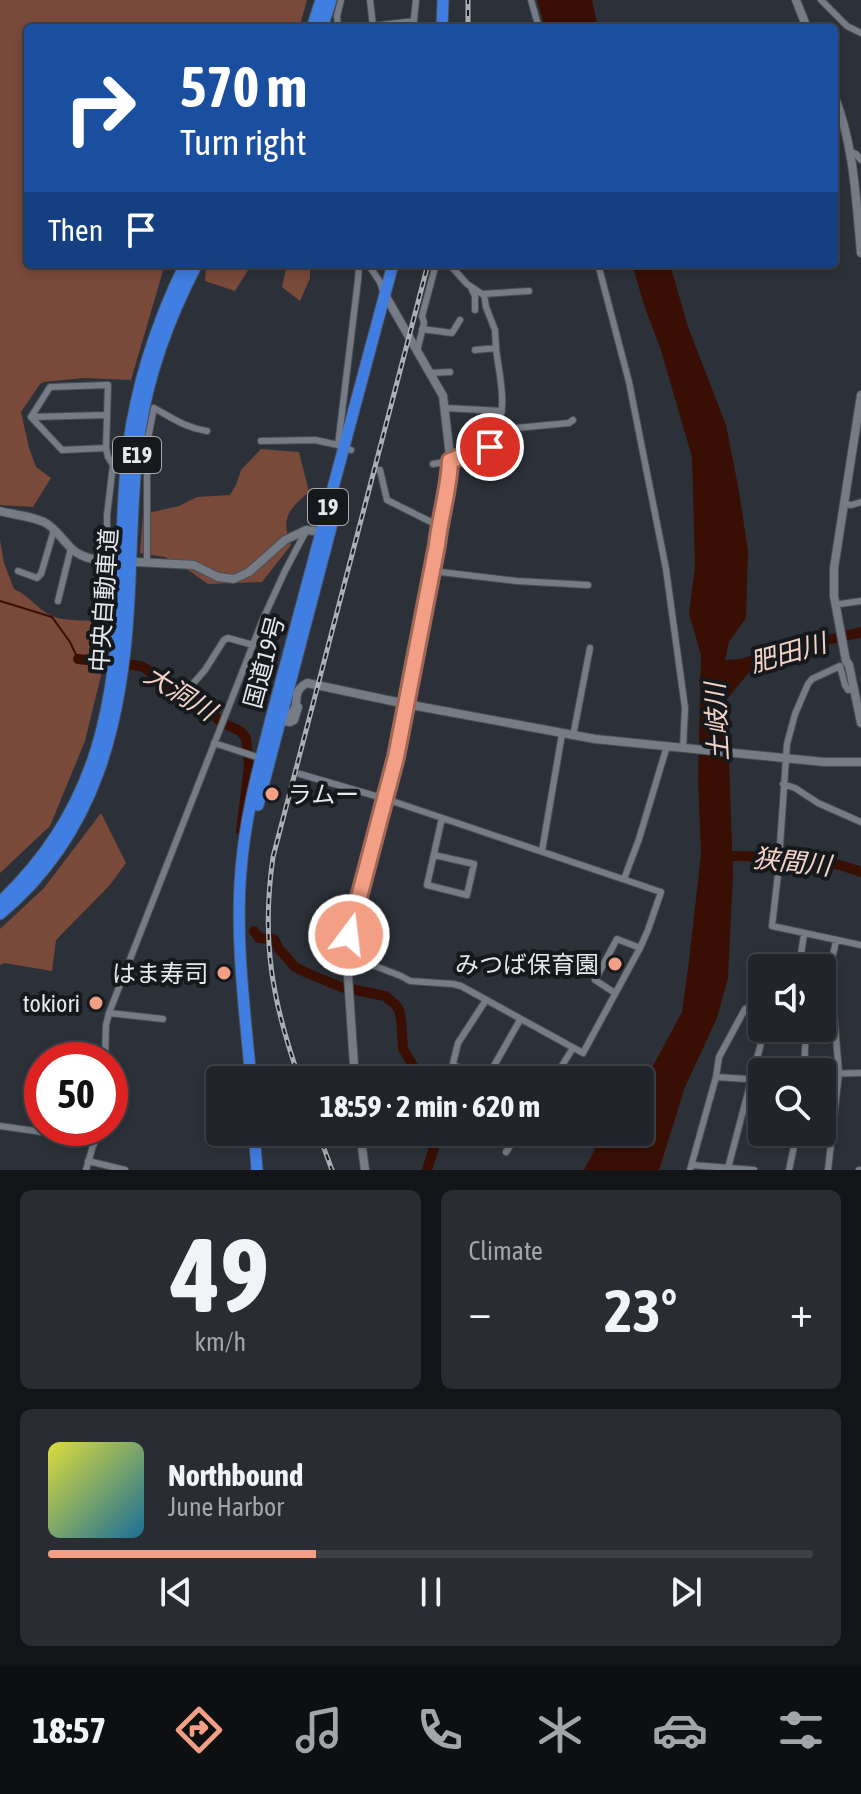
<!DOCTYPE html>
<html lang="en">
<head>
<meta charset="utf-8">
<style>
  body { margin:0; font-family:"Asap Condensed","Noto Sans JP",sans-serif; background:#292d33; color:#f1f3f6; height:100vh; display:flex; flex-direction:column; font-size:30px; white-space:nowrap }
  * { box-sizing:border-box; margin:0 }
  p { font-size:26px; color:#a2a5a9 }
  .icon { flex:none; width:44px; height:44px; fill:none; stroke:currentColor; stroke-width:2; stroke-linecap:round; stroke-linejoin:round }
  .map { position:relative; height:1170px; overflow:hidden }
  .sheet { display:flex; flex-direction:column; gap:20px; padding:20px; background:#121418; flex:1 }
  .sheet>* { flex:none }
  .hud { position:absolute; left:24px; top:24px; width:814px; height:244px; border-radius:8px; box-shadow:0 4px 12px #0003,0 0 0 2px #3e4247; background:#1a4fa0; color:#fff; overflow:hidden }
  .tools { position:absolute; left:748px; top:954px; display:grid; gap:16px }
  .tools a { display:grid; place-items:center; width:88px; height:88px; border-radius:8px; background:#21252b; box-shadow:0 4px 12px #0003,0 0 0 2px #3e4247; font-size:40px }
  .speed { position:absolute; left:24px; top:1042px; display:flex; gap:16px; font-size:40px; font-weight:700; text-align:center }
  .speed>* { display:grid; place-content:center; width:104px; height:104px; border-radius:50%; background:#21252b; box-shadow:0 4px 12px #0003,0 0 0 2px #3e4247; line-height:1 }
  .speed .limit { border:12px solid #d22; background:#fff; color:#111 }
  .pin { position:absolute; display:grid; place-items:center; width:68px; height:68px; color:#fff; margin:-34px; border:4px solid #fff; border-radius:50%; box-shadow:0 2px 8px #0007 }
  .me { position:absolute; width:88px; margin:-44px; rotate:15deg; stroke-linejoin:round; filter:drop-shadow(0 0 6px #0008) }
  .turn { display:flex; align-items:center; gap:28px; height:168px; padding:0 24px; font-size:36px }
  .turn .icon { width:104px; height:104px; stroke-width:2.5 }
  .turn b { display:block; font-size:56px; line-height:68px }
  .then { display:flex; align-items:center; height:76px; padding:0 24px; background:#0003; gap:16px; font-size:30px }
  .big { font-size:60px; font-weight:700; line-height:1.1 }
  .sheet .card { flex:1; display:flex; flex-direction:column; justify-content:center; gap:12px; min-width:0; padding:0 28px; border-radius:12px; background:#292d33 }
  .sheet .dial { align-items:center; gap:0 }
  .dial b { font-size:104px; line-height:1 }
  .song { display:flex; align-items:center; gap:24px }
  .cover { width:96px; height:96px; border-radius:12px; background:linear-gradient(135deg,hsl(60 70% 55%),hsl(200 70% 35%)) }
  .played { height:8px; border-radius:4px; background:linear-gradient(90deg,#f39f85 35%,#3e4247 35%) }
  .keys { display:flex; justify-content:space-around; direction:ltr }
  .heat { display:flex; justify-content:space-between; align-items:center; font-size:44px; direction:ltr }
  .sheet .tiles { flex:1; display:grid; gap:20px; grid-template-columns:1fr 1fr }
  .card:last-child { grid-column:span 2 }
  .trip { position:absolute; left:206px; top:1066px; width:448px; height:80px; border-radius:8px; background:#21252b; box-shadow:0 4px 12px #0003,0 0 0 2px #3e4247; font-weight:700; line-height:80px; text-align:center }
  .tabs { display:flex; height:128px; justify-content:space-around; align-items:center; background:#0d0f11; color:#a2a5a9 }
  .tabs .icon { width:56px; height:56px }
  .tabs .current { color:#f39f85 }
  .tabs b { font-size:36px; color:#f1f3f6 }
  .map>svg:first-child { display:block }
  .forest { fill:#79493a }
  .water { fill:#390f03 }
  .lines { fill:none; stroke-linecap:round; stroke-linejoin:round }
  .stream { stroke:#390f03; stroke-width:2 }
  .river { stroke:#390f03; stroke-width:10 }
  .street-casing { stroke:#4a4f55; stroke-width:8 }
  .secondary-casing { stroke:#4a4f55; stroke-width:10 }
  .highway-casing { stroke:#4a4f55; stroke-width:13 }
  .street { stroke:#767c85; stroke-width:6 }
  .secondary { stroke:#767c85; stroke-width:8 }
  .highway { stroke:#407ee1; stroke-width:11 }
  .rail-casing { stroke:#aaafb5; stroke-width:5 }
  .rail { stroke:#16191c; stroke-width:2; stroke-dasharray:6; stroke-linecap:butt }
  .route-casing { stroke:#9e6756; stroke-width:20 }
  .route { stroke:#f39f85; stroke-width:14 }
  .poi-dot { fill:#f39f85; stroke:#16191c; stroke-width:3 }
  .labels { text-anchor:middle; dominant-baseline:central; stroke-width:8; stroke-linejoin:round; paint-order:stroke }
  .shield { fill:#16191c; stroke:#a6aaae; stroke-width:2 }
  .shield-label { font-size:22px; font-weight:bold; fill:#e4e8ed }
  .street-label { font-size:24px; fill:#e4e8ed; stroke:#16191c }
  .poi-label { font-size:24px; fill:#e4e8ed; stroke:#16191c; text-anchor:end }
  .water-label { font-size:26px; font-style:italic; fill:#f3d2c8; stroke:#16191c }
</style>
</head>
<body>
<div class="map">
<svg width="861" height="1170" viewBox="0 0 861 1170">
  <rect width="100%" height="100%" fill="#2c3139"/>
  <path class="forest" d="M0 0H307L299 28H28V264H165L131 380 83 378 44 382 40 384 21 412 29 448 36 467 51 478 33 507 0 505Z
    M206 264H252L235 291 205 281Z
    M287 264H310V278L300 301 282 287Z
    M261 449 299 452 309 492C289 509 280 518 291 545L262 582 208 584 188 570 165 557 140 553 143 514 179 506 197 497 230 495 236 485 241 470Z
    M0 540 4 563 14 589C31 597 35 607 50 615 61 622 92 620 107 621V651L85 741 50 826 0 873Z
    M101 813 126 863 109 886 56 940 52 971 4 963 0 965V929L44 888Z"/>
  <path class="water" d="M537 0H592L598 28H545Z
    M632 264H670L688 327 726 425 739 491 748 551 746 618 729 642 725 660 741 659 795 641 799 656 751 670 727 699 733 874 728 978 717 1018 685 1087 659 1170H584L601 1138 612 1132H640V1090L682 1012 689 961 701 854 698 779 701 655 689 614 695 567 692 457 660 347 645 308Z"/>
  <g class="lines">
    <path class="stream" d="M0 601 52 617 70 642 78 659"/>
    <path class="river" d="M787 655 823 641 861 632
      M78 659 141 666 148 670 161 682 192 695 221 722 240 731 246 738 249 766 241 831
      M723 856H747L790 861H817L840 865 861 872
      M254 931 259 938 274 939 279 949 295 967 307 973 341 987 385 996 395 1004 399 1010 401 1019 403 1049 415 1069 416 1080
      M427 1170 435 1144 430 1132"/>
    <defs>
      <path id="street" d="M370 0 373 26 414 21
        M531 0 539 28
        M821 0 847 26 861 33
        M338 28 337 16 341 0
        M413 28 416 0
        M851 152 856 154 861 160
        M368 264 380 282 383 291
        M449 264 467 284 482 294 529 291
        M598 264 629 382 666 569 685 708 683 748
        M472 290 475 296V310
        M422 329 452 333 460 320
        M475 350 496 348 495 330 486 307 484 294
        M417 351 424 323 422 316 436 264
        M430 373 450 372
        M445 408 502 411
        M31 417 107 415
        M261 441 315 440 338 445
        M480 446 490 447 493 451H502L504 447 505 429 569 423 573 420
        M351 450 338 445 358 280 359 264
        M433 464 455 460 480 446 481 438C483 437 490 434 492 432 511 415 498 370 496 348
        M378 470H380L387 500 439 526
        M843 504 851 505 861 502
        M95 560 98 553 107 544V515L113 465 108 457 106 448 62 450 31 417 50 387 108 385 106 448
        M147 563V443L154 408C172 418 186 428 207 431
        M18 571 37 578 41 574 54 530
        M432 571 517 581 588 585
        M58 601 71 548
        M840 604 861 601
        M853 689 848 690 845 685 840 666 812 679 808 684 795 714 787 744 778 874 772 926 861 945
        M190 697V687L205 670 224 640 228 638 253 645
        M573 736 590 648
        M214 743 260 758
        M300 774 386 799 661 892 648 930 640 948 583 1053 461 986 453 984 410 981 401 976 375 966 347 961
        M783 784 795 788 818 803 861 822
        M542 851 562 734
        M434 855 474 864 467 895 427 885 442 818
        M624 879 639 839 667 746
        M799 968 804 934
        M615 993 595 980 617 939 640 948
        M109 1013 163 1019
        M105 1060 106 1025 109 1013 263 619 285 571 306 531
        M453 1065 485 1078
        M804 1072 806 1028
        M822 1074 861 1073
        M716 1077 762 1080
        M449 1080 458 1043 486 1000
        M484 1080 495 1064 520 1020
        M553 1080 573 1048
        M0 1126 42 1132 94 1144
        M436 1132 435 1135 437 1139 445 1136 448 1132
        M506 1152 519 1132
        M88 1161 125 1170
        M692 1165 754 1170
        M728 1168 765 1028
        M86 1170 98 1128
        M690 1170 716 1077 719 1057 745 1009 762 1006
        M789 1170 797 1132
        M828 1170 839 1073 830 968 836 941
        M859 1170H861"/>
      <path id="secondary" d="M796 0 807 28
        M834 95C854 145 856 199 861 253
        M861 395 834 568V596L846 661 849 665 861 723
        M0 511C14 515 31 516 44 522 56 528 62 540 72 549 84 560 99 560 115 561
        M136 562 194 565 218 577 234 579 249 572 285 540 306 530 324 532
        M278 716C279 716 291 713 291 713 302 705 289 693 307 683L406 704 595 739 824 762H861
        M275 720 290 722 294 720 298 707
        M355 1080 346 946 396 757 449 475 450 456 443 396 385 295
        M360 1132 365 1170"/>
      <path id="highway" d="M312 28 321 0
        M322 28 331 0
        M442 28 443 0
        M258 805 339 497
        M0 902C101 807 115 702 121 570 122 530 123 489 128 449 136 385 157 322 185 264
        M0 914C97 834 123 719 129 599 132 542 132 486 140 430 149 372 170 316 197 264
        M251 1080C245 1011 235 940 241 870 245 818 258 769 271 719L393 264
        M254 1132 257 1170"/>
    </defs>
    <use href="#street" class="street-casing"/>
    <use href="#secondary" class="secondary-casing"/>
    <use href="#highway" class="highway-casing"/>
    <use href="#street" class="street"/>
    <use href="#secondary" class="secondary"/>
    <use href="#highway" class="highway"/>
    <defs>
      <path id="rail" d="M468 28V0
        M300 1080C272 1002 261 940 273 857L428 264
        M318 1132 332 1170"/>
    </defs>
    <use href="#rail" class="rail-casing"/>
    <use href="#rail" class="rail"/>
  </g>
  <g class="lines">
    <defs>
      <path id="route" d="M349 935 396 757 437 545C440 517 449 489 450 461 466 456 472 445 490 447"/>
    </defs>
    <use href="#route" class="route-casing"/>
    <use href="#route" class="route"/>
  </g>
  <g class="poi-dot">
    <circle cx="272" cy="794" r="8"/>
    <circle cx="615" cy="964" r="8"/>
    <circle cx="224" cy="973" r="8"/>
    <circle cx="96" cy="1003" r="8"/>
  </g>
  <g class="labels">
    <g class="shield">
      <rect x="113" y="437" width="48" height="36" rx="6"/>
      <rect x="308" y="489" width="40" height="36" rx="6"/>
    </g>
    <g class="shield-label">
      <text x="137" y="455">E19</text>
      <text x="328" y="507">19</text>
    </g>
    <g class="street-label">
      <text transform="translate(104 600) rotate(-86)">中央自動車道</text>
      <text transform="translate(264 662) rotate(-75)">国道19号</text>
    </g>
    <g class="poi-label">
      <text x="288" y="794" text-anchor="start">ラムー</text>
      <text x="599" y="964">みつば保育園</text>
      <text x="208" y="973">はま寿司</text>
      <text x="80" y="1003">tokiori</text>
    </g>
    <g class="water-label">
      <text transform="translate(788 653) rotate(-16)">肥田川</text>
      <text transform="translate(180 693) rotate(32)">大洞川</text>
      <text transform="translate(717 722) rotate(-93)">土岐川</text>
      <text transform="translate(792 862) rotate(6)">狭間川</text>
    </g>
  </g>
</svg>
<div class="tools">
<a><svg class="icon" aria-label="sound" viewBox="0 0 24 24"><path d="M4 9h4l5-4v14l-5-4H4zM17 9q2 3 0 6"/></svg></a>
<a><svg class="icon" aria-label="search" viewBox="0 0 24 24"><circle cx="10" cy="10" r="6"/><path d="M15 15l6 6"/></svg></a>
</div>
<div class="speed"><div class="limit">50</div></div>
<div class="pin" style="left:490px;top:447px;background:#d93025"><svg class="icon" aria-label="arrive" viewBox="0 0 24 24"><path d="M6 21V4h12l-3 4 3 4H6"/></svg></div>
<svg class="me" style="left:349px;top:935px" viewBox="-20 -20 40 40"><circle r="17" fill="#f39f85" stroke="#fff" stroke-width="3"/><path d="M0-11L8 9 0 5-8 9z" fill="#fff"/></svg>
<div class="trip">18:59 · 2 min · 620 m</div>
<div class="hud">
<div class="turn"><svg class="icon" aria-label="right" viewBox="0 0 24 24"><path d="M7 20v-9h11M14 6l5 5-5 5"/></svg><div><b>570 m</b>Turn right</div></div>
<div class="then">Then<svg class="icon" aria-label="arrive" viewBox="0 0 24 24"><path d="M6 21V4h12l-3 4 3 4H6"/></svg></div>
</div>
</div>
<section class="sheet">
<div class="tiles">
<div class="card dial"><b>49</b><p>km/h</p></div>
<div class="card"><p>Climate</p>
<div class="heat"><a>−</a><b class="big">23°</b><a>+</a></div>
</div>
<div class="card">
<div class="song"><i class="cover"></i><div><b>Northbound</b><p>June Harbor</p></div></div>
<div class="played"></div>
<div class="keys"><svg class="icon" aria-label="previous" viewBox="0 0 24 24"><path d="M18 5L8 12l10 7zM5 5v14"/></svg><svg class="icon" aria-label="pause" viewBox="0 0 24 24"><path d="M8 5v14M16 5v14"/></svg><svg class="icon" aria-label="next" viewBox="0 0 24 24"><path d="M6 5l10 7-10 7zM19 5v14"/></svg></div>
</div>
</div>
</section>
<nav class="tabs">
<b>18:57</b>
<svg class="icon current" aria-label="directions" viewBox="0 0 24 24"><path d="M12 3l9 9-9 9-9-9zM9 14v-3h6M13 9l2 2-2 2"/></svg>
<svg class="icon" aria-label="music" viewBox="0 0 24 24"><path d="M9 18V5l10-2v13"/><circle cx="6" cy="18" r="3"/><circle cx="16" cy="16" r="3"/></svg>
<svg class="icon" aria-label="phone" viewBox="0 0 24 24"><path d="M5 4h4l2 5-3 2q2 4 5 5l2-3 5 2v4C11 20 4 13 5 4z"/></svg>
<svg class="icon" aria-label="climate" viewBox="0 0 24 24"><path d="M12 3v18M4 7l16 10M4 17L20 7"/></svg>
<svg class="icon" aria-label="car" viewBox="0 0 24 24"><path d="M5 17H2v-5l4-1 3-4h7l3 4 3 1v5h-3M9 17h6M6 11h13"/><circle cx="7" cy="17" r="2"/><circle cx="17" cy="17" r="2"/></svg>
<svg class="icon" aria-label="filters" viewBox="0 0 24 24"><path d="M4 7h16M4 17h16"/><circle cx="9" cy="7" r="2"/><circle cx="15" cy="17" r="2"/></svg>
</nav>
</body>
</html>
